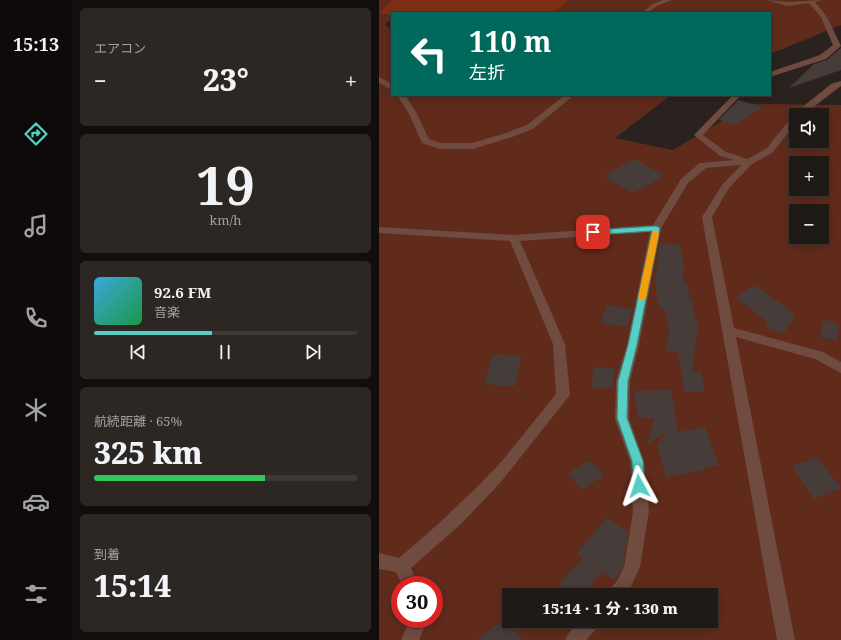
<!DOCTYPE html>
<html lang="ja">
<head>
<meta charset="utf-8">
<style>
  body { margin:0; font-family:"Noto Serif","Noto Sans JP",serif; background:#2d2724; color:#f1f3f6; height:100vh; display:flex; flex-direction:column; font-size:15px; white-space:nowrap }
  * { box-sizing:border-box; margin:0 }
  p { font-size:13px; color:#a2a1a1 }
  .icon { flex:none; width:22px; height:22px; fill:none; stroke:currentColor; stroke-width:2; stroke-linecap:round; stroke-linejoin:round }
  .map { position:relative; flex:1; overflow:hidden }
  .drawer { display:flex; flex-direction:column; gap:8px; padding:8px; background:#120e0d; width:307px }
  .drawer>* { flex:none }
  .hud { position:absolute; left:12px; top:12px; width:380px; height:84px; border-radius:0px; box-shadow:0 2px 10px #0003,0 0 0 1px #3d3836; background:#00695c; color:#fff; overflow:hidden }
  .buttons { position:absolute; left:410px; top:108px; display:grid; gap:8px }
  .buttons a { display:grid; place-items:center; width:40px; height:40px; border-radius:0px; background:#201a17; box-shadow:0 2px 10px #0003,0 0 0 1px #3d3836; font-size:20px }
  .speed { position:absolute; left:12px; top:576px; display:flex; gap:8px; font-size:20px; font-weight:700; text-align:center }
  .speed>* { display:grid; place-content:center; width:52px; height:52px; border-radius:50%; background:#201a17; box-shadow:0 2px 10px #0003,0 0 0 1px #3d3836; line-height:1 }
  .speed .limit { border:6px solid #d22; background:#fff; color:#111 }
  .pin { position:absolute; display:grid; place-items:center; width:34px; height:34px; color:#fff; margin:-17px; border-radius:8px; box-shadow:0 2px 6px #0006 }
  .me { position:absolute; width:44px; margin:-22px; rotate:355deg; stroke-linejoin:round; filter:drop-shadow(0 0 3px #0008) }
  .turn { display:flex; align-items:center; gap:14px; height:84px; padding:0 12px; font-size:18px }
  .turn .icon { width:52px; height:52px; stroke-width:2.5 }
  .turn b { display:block; font-size:28px; line-height:34px }
  .big { font-size:30px; font-weight:800; line-height:1.1 }
  .drawer .widget { flex:1; display:flex; flex-direction:column; justify-content:center; gap:6px; min-width:0; padding:0 14px; border-radius:6px; background:#2d2724 }
  .drawer .dial { align-items:center; gap:0 }
  .dial b { font-size:52px; line-height:1 }
  .song { display:flex; align-items:center; gap:12px }
  .cover { width:48px; height:48px; border-radius:6px; background:linear-gradient(135deg,hsl(200 70% 55%),hsl(140 70% 35%)) }
  .played { height:4px; border-radius:2px; background:linear-gradient(90deg,#56cec4 45%,#3d3836 45%) }
  .keys { display:flex; justify-content:space-around; direction:ltr }
  .heat { display:flex; justify-content:space-between; align-items:center; font-size:22px; direction:ltr }
  .charge { height:6px; border-radius:3px; background:linear-gradient(90deg,#34c759 65%,#3d3836 0) }
  .trip { position:absolute; left:123px; top:588px; width:216px; height:40px; border-radius:0px; background:#201a17; box-shadow:0 2px 10px #0003,0 0 0 1px #3d3836; font-weight:800; line-height:40px; text-align:center }
  main { display:flex; flex:1; min-height:0 }
  .tab-bar { display:flex; flex-direction:column; width:72px; justify-content:space-around; align-items:center; background:#0d0a09; color:#a2a1a1 }
  .tab-bar .icon { width:28px; height:28px }
  .tab-bar .selected { color:#56cec4 }
  .tab-bar b { font-size:18px; color:#f1f3f6 }
  .map>svg:first-child { display:block }
  .green { fill:#602b1b; fill-rule:evenodd }
  .water { fill:#802e13 }
  .building { fill:#463c39 }
  .lines { fill:none; stroke-linecap:round; stroke-linejoin:round }
  .minor { fill:#6f4b40; fill-rule:evenodd }
  .route { fill:#56cec4; stroke:#38867f }
  .slow { fill:#f59e0b }
</style>
</head>
<body>
<main>
<nav class="tab-bar">
<b>15:13</b>
<svg class="icon selected" aria-label="directions" viewBox="0 0 24 24"><path d="M12 3l9 9-9 9-9-9zM9 14v-3h6M13 9l2 2-2 2"/></svg>
<svg class="icon" aria-label="music" viewBox="0 0 24 24"><path d="M9 18V5l10-2v13"/><circle cx="6" cy="18" r="3"/><circle cx="16" cy="16" r="3"/></svg>
<svg class="icon" aria-label="phone" viewBox="0 0 24 24"><path d="M5 4h4l2 5-3 2q2 4 5 5l2-3 5 2v4C11 20 4 13 5 4z"/></svg>
<svg class="icon" aria-label="climate" viewBox="0 0 24 24"><path d="M12 3v18M4 7l16 10M4 17L20 7"/></svg>
<svg class="icon" aria-label="car" viewBox="0 0 24 24"><path d="M5 17H2v-5l4-1 3-4h7l3 4 3 1v5h-3M9 17h6M6 11h13"/><circle cx="7" cy="17" r="2"/><circle cx="17" cy="17" r="2"/></svg>
<svg class="icon" aria-label="filters" viewBox="0 0 24 24"><path d="M4 7h16M4 17h16"/><circle cx="9" cy="7" r="2"/><circle cx="15" cy="17" r="2"/></svg>
</nav>
<section class="drawer">
<div class="widget"><p>エアコン</p>
<div class="heat"><a>−</a><b class="big">23°</b><a>+</a></div>
</div>
<div class="widget dial"><b>19</b><p>km/h</p></div>
<div class="widget">
<div class="song"><i class="cover"></i><div><b>92.6 FM</b><p>音楽</p></div></div>
<div class="played"></div>
<div class="keys"><svg class="icon" aria-label="previous" viewBox="0 0 24 24"><path d="M18 5L8 12l10 7zM5 5v14"/></svg><svg class="icon" aria-label="pause" viewBox="0 0 24 24"><path d="M8 5v14M16 5v14"/></svg><svg class="icon" aria-label="next" viewBox="0 0 24 24"><path d="M6 5l10 7-10 7zM19 5v14"/></svg></div>
</div>
<div class="widget"><p>航続距離 · 65%</p><b class="big">325 km</b><div class="charge"></div></div>
<div class="widget"><p>到着</p><b class="big">15:14</b></div>
</section>
<div class="map">
<svg width="462" height="640" viewBox="0 0 462 640">
  <rect width="100%" height="100%" fill="#2a221f"/>
  <path class="green" d="M0 0H13L0 13 13 16V19L6 24 13 31V95H292L236 138 294 150 372 104 462 105V640H0ZM417 115H443V141H417ZM417 163H443V189H417ZM417 211H443V237H417ZM21 585H55V619H21ZM130 595H332V621H130Z
    M190 0H462V25L391 54V13H176Z"/>
  <path class="water" d="M13 0H190L176 13H13V16L0 13Z"/>
  <path class="building" d="M462 48V70L410 88 435 64 448 60Z
    M359 100 384 107 356 125 340 120Z
    M255 159 285 175 280 178 281 179 254 193 224 176Z
    M280 244 301 245 305 265 304 284H309L310 298H312L319 328 313 372 322 371 326 391 306 393 299 352 287 351 290 333 286 309 280 308 276 287Z
    M376 285 417 315 404 334 386 327 389 322 356 297Z
    M227 305 253 309 249 327 222 323Z
    M445 320 460 324 458 341 441 337Z
    M114 354 143 356 135 387 105 384Z
    M214 367 236 368 233 388H213Z
    M292 390 299 432 326 427 340 465 325 468 326 470 287 477 278 446 288 431 268 445 275 418H259L255 391Z
    M438 457 462 488 435 499 413 466Z
    M210 460 225 475 203 490 188 474Z
    M228 518 249 532 244 567 236 581 224 572 202 595H190L179 585 204 558 198 553Z
    M126 618 144 640H98Z"/>
  <g class="lines">
    <path class="minor" d="M284 0H293L278 6 269 13H262L274 4Z
      M387 0 409 2 442 0 436 2 448 17 462 46 447 59 391 77V72L441 55 454 45 442 17 430 3 409 6Z
      M0 77 13 84V90L0 83Z
      M462 81V86L424 115H417V123L393 153 373 164 350 188 333 217 355 328 444 352 462 362V373L436 359 357 337 416 640H398L323 217 343 185 362 165 327 168 309 183 282 228 260 345 251 381 250 419 265 461 270 511 261 567 248 595H229L231 589 238 581 245 567 254 511 251 461 236 419 237 381 248 345 271 232 141 241 186 344 191 395 121 483 83 523 32 568 39 585H23L17 572 0 569V553L20 558 58 525 98 487 123 461 177 394 174 344 131 241 0 233V227L135 235 274 225 302 179 321 163 355 160 341 156 315 135 354 95H362L324 135 347 152 368 159 387 149 416 113 452 84Z
      M18 95H26L38 114 50 139 62 143H93L127 133 148 125 186 95H195L154 129 133 137 94 149H61L43 143 30 114Z
      M31 619H49L40 640H22Z
      M201 621H222L219 627 207 640H186L189 634Z"/>
  </g>
  <path class="route" d="M277 226 281 228 258 345 249 381 248 418 264 461 266 486 264 489 260 491 256 489 255 486 253 461 238 418 239 381 249 345 273 231 214 235 210 232 214 230Z"/>
  <path class="slow" d="M273 232H279L280 234 267 298 263 301 259 298Z"/>
</svg>
<div class="buttons">
<a><svg class="icon" aria-label="sound" viewBox="0 0 24 24"><path d="M4 9h4l5-4v14l-5-4H4zM17 9q2 3 0 6"/></svg></a>
<a>+</a>
<a>−</a>
</div>
<div class="speed"><div class="limit">30</div></div>
<div class="pin" style="left:214px;top:232px;background:#d93025"><svg class="icon" aria-label="arrive" viewBox="0 0 24 24"><path d="M6 21V4h12l-3 4 3 4H6"/></svg></div>
<svg class="me" style="left:260px;top:486px" viewBox="-20 -20 40 40"><path d="M0-17L14 15 0 8-14 15z" fill="#56cec4" stroke="#fff" stroke-width="4"/></svg>
<div class="trip">15:14 · 1 分 · 130 m</div>
<div class="hud">
<div class="turn"><svg class="icon" aria-label="left" viewBox="0 0 24 24"><path d="M17 20v-9H6M10 6l-5 5 5 5"/></svg><div><b>110 m</b>左折</div></div>
</div>
</div>
</main>
</body>
</html>
